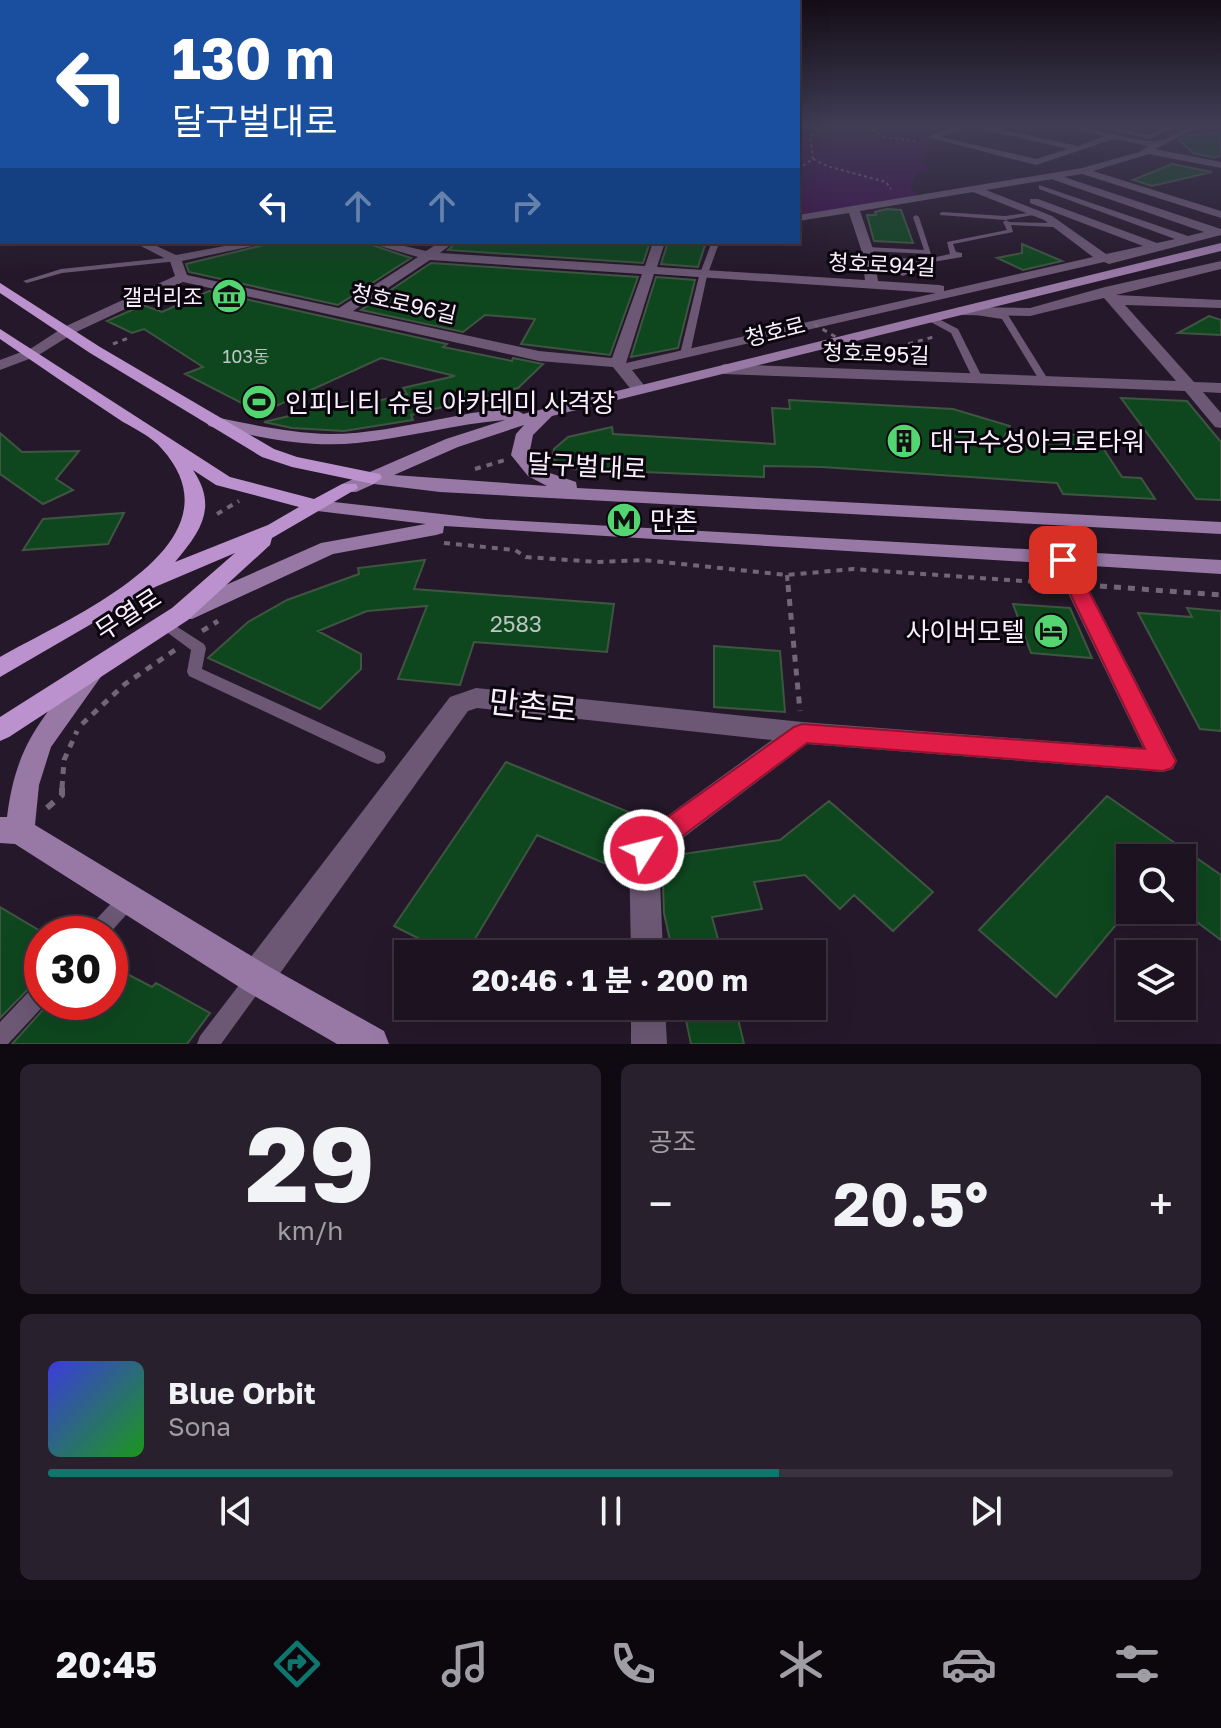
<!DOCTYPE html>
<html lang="ko">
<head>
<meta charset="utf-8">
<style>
  body { margin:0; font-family:"Golos Text","Noto Sans KR",sans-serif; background:#29202d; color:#f1f3f6; height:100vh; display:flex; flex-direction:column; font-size:30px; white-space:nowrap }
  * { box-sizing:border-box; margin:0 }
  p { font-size:26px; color:#a09ea5 }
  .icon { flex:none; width:44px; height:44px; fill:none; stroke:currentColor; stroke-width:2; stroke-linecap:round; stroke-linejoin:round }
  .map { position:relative; height:1044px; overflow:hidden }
  .panel { display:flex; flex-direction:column; gap:20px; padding:20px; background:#0f0a12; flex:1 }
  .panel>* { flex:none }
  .hud { position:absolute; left:0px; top:0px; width:800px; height:244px; box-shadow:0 8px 32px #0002,0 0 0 2px #3a323e; background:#1a4fa0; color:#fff; overflow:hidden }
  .buttons { position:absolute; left:1116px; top:844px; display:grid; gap:16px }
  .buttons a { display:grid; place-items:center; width:80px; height:80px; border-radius:0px; background:#1c1220; box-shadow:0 8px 32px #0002,0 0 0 2px #3a323e; font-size:40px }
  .speed { position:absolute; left:24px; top:916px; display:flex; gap:16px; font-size:40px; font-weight:700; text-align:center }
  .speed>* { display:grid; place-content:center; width:104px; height:104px; border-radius:50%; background:#1c1220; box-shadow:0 8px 32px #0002,0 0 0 2px #3a323e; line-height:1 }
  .speed .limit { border:12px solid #d22; background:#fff; color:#111 }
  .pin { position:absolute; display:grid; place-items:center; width:68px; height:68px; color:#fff; margin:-34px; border-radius:16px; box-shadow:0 4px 12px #0006 }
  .me { position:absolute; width:88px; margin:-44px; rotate:54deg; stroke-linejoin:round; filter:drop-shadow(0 0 6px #0008) }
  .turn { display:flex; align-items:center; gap:28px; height:168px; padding:0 40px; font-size:36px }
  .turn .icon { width:104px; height:104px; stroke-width:2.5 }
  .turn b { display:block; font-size:56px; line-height:68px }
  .lanes { display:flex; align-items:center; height:76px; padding:0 40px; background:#0003; justify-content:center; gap:40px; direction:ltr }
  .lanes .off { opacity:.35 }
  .big { font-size:60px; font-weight:700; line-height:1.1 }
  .panel .widget { flex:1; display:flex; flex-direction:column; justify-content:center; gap:12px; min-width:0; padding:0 28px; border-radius:12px; background:#29202d }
  .panel .dial { align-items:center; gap:0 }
  .dial b { font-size:104px; line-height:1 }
  .song { display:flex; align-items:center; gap:24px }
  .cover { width:96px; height:96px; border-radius:12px; background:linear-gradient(135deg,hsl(240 70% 55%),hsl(120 70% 35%)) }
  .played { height:8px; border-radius:4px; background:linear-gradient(90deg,#0f766e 65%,#3a323e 65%) }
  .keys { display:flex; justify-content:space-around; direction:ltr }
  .heat { display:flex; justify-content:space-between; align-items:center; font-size:44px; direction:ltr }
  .panel .tiles { flex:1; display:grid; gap:20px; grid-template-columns:1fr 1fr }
  .widget:last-child { grid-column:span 2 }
  .trip { position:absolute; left:394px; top:940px; width:432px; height:80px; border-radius:0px; background:#1c1220; box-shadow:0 8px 32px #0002,0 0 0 2px #3a323e; font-weight:700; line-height:80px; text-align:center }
  .menu { display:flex; height:128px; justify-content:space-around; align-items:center; background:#0b070d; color:#a09ea5 }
  .menu .icon { width:56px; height:56px }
  .menu .on { color:#0f766e }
  .menu b { font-size:36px; color:#f1f3f6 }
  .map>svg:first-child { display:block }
  .green { fill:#3d104d }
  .building { fill:#0e471e; stroke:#3f5542; stroke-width:2 }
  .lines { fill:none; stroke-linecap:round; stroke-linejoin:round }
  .path-far4 { stroke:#726676; stroke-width:2; stroke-dasharray:3 3; stroke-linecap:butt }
  .path-far3 { stroke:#726676; stroke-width:3; stroke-dasharray:5 5; stroke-linecap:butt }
  .path-far2 { stroke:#726676; stroke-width:4; stroke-dasharray:6 6; stroke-linecap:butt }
  .path-far1 { stroke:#726676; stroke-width:5; stroke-dasharray:7 7; stroke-linecap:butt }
  .path { stroke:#726676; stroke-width:6; stroke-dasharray:9 9; stroke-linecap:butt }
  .service { fill:#6c5874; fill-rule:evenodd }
  .minor { fill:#6c5874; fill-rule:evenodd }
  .tertiary { fill:#6c5874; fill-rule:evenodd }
  .secondary { fill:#9879a6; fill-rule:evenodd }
  .primary { fill:#bb92cd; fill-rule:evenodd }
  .path-bridge { stroke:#726676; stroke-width:3; stroke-dasharray:5 5; stroke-linecap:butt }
  .route { fill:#e11d48; stroke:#92132f; stroke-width:2 }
  .labels { text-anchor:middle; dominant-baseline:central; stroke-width:6; stroke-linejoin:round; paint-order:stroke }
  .far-number-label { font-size:18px; fill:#bec5c5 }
  .far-street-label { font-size:22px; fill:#f9effd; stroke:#0b060d }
  .far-poi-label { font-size:22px; fill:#f9effd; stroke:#0b060d; text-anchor:end }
  .number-label { font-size:22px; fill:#bec5c5 }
  .poi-label { font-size:26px; fill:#f9effd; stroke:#0b060d; text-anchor:start }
  .street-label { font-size:26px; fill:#f9effd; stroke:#0b060d }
  .near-street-label { font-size:32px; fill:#f9effd; stroke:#0b060d }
</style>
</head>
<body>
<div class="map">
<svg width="1221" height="1044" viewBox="0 0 1221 1044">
  <rect width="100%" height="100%" fill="#25182a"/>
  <path class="green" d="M798 127H930L928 133 932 136 926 143 929 150 921 163 929 166 928 171 917 172 910 187 918 196 798 215Z"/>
  <path class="building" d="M1221 133V155L1215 158 1193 153 1179 140 1190 135Z
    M1172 164 1212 172 1152 186 1133 180Z
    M887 209 901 210 913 243 874 241 867 215H876L875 212Z
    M276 242H363L411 258 338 305 189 272 186 264Z
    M457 242 606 245 608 242H650L643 263 448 250Z
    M668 242H706L698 267 661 264Z
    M1022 244 1062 261 1023 270 997 258 1022 253Z
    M431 263 638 277 610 355 521 344 535 319 485 315 463 332 361 310Z
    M656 277 695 280 678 348 631 357Z
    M209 291 447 344 443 347 512 361 513 358 543 364 518 388 411 415 413 420 344 431 292 428 264 422 364 398 373 402 407 394 403 388 455 376 381 358 261 413 185 374 203 367 144 329 132 333 107 321 143 305 162 312Z
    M1209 316 1221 320V335L1178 333Z
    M1121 398 1187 401 1221 442V500L1196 499Z
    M789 400 953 409 1010 426 1004 437 1046 439 1069 445 1062 434 1095 436 1122 477 1141 478 1155 499 1063 494 1057 483 822 467 764 466V477L571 469 552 459 554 449 568 437 612 427 613 434 775 444 772 408 790 409Z
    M0 433 22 452 79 451 56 479 73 490 43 504 0 474Z
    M124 513 108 544 23 550 43 519Z
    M425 560 414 589 614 604 607 652 474 642 460 685 398 679 427 606 367 611 318 631 361 654V669L320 709 208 658 248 622 287 600 359 574 358 568Z
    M1013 604 1070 608 1092 658 1031 653Z
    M1187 608 1221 611V731L1200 729 1138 613 1192 617Z
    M714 646 780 651 785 712 714 707Z
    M506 762 636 815 611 866 537 835 466 954H449L394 926Z
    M1107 796 1221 875V940L1182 911V858H1130V908L1056 997 979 930Z
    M829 801 933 892 893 931 854 895 840 909 805 875 754 882 762 909 712 917 722 954H673L664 913 662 857 780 840Z
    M0 907 42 932V975L0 1018Z
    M110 965 152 987 156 983 210 1013 187 1044H12L50 1002H110Z
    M683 1006H735L744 1044H691Z"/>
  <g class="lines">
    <path class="path-far4" d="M868 127 885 137 919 142
      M813 159 827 166 886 182 891 189
      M798 169 813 159 810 137 820 127"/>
    <path class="path-far3" d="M113 344 131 337
      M860 357 937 336"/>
    <path class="path-far2" d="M475 469 505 460
      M217 514 239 501
      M444 543 515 550 526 557 597 562 643 560 787 575 853 569 1051 583
      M787 575 788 587
      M1100 586 1108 587"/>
    <path class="path-far1" d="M788 585 800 711
      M1100 586 1221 595
      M202 631 218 621
      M82 724 125 684 175 650
      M62 788 64 760 77 731"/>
    <path class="path" d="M47 808 62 795V786"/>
    <path class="service" d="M1098 127H1109L1149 135 1166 127H1173L1150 139Z
      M942 212 1005 216 1036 212 1039 214 1005 220 940 215V213Z
      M916 215 919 217 931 254 867 251 863 249 867 247 924 250 913 217Z
      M1006 220 1009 222 1053 223 1056 225 1053 227 1011 225 1013 232 953 244 956 252 962 253V257L927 263 904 262 907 274 903 276 899 274 897 258 927 259 950 254 947 242 1007 230 1003 222Z
      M711 244 718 246 707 276 690 354 688 356H682L680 354 699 276Z
      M175 257 179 259 178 261 62 273 27 283 23 281 61 269Z
      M976 311 1008 315 1049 381 1047 383H1041L1002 319 976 315Z
      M927 316H933L958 329 983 379 981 381H975L973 379 951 333 927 320Z
      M165 619 204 644 206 648 202 669 384 752 386 757 384 762 378 764 372 762 189 676 187 672 191 650 160 627 158 624 160 621Z
      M127 891 134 894 136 900 134 906 109 934H86L89 927 120 894Z
      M256 969 263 972 266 979 263 986 221 1044H197L200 1036 249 972Z
      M42 982V1002H47L8 1044H0V1022L35 985Z"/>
    <path class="minor" d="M952 127H966L941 137 1036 159 1068 149 973 127H990L1078 146 1104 136 1068 127C1097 127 1122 139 1151 141 1166 143 1182 127 1199 127L1155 149 1221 162V168L1149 154 1093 171 1221 211V218L1082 174 1064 177 1221 229V235L1109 264 1104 262 632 370 647 389 639 394 633 392 613 367 539 361 183 282 74 333 37 356 32 358 24 353 64 327 175 276 170 261 133 242H148L176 255 246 242H271L182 261 187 275 339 308 418 257 366 242H387L426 251 440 242H454L440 253 645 266 653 242H665L657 267 865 280 861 249 849 213 798 221V215L1082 168 1139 152 1148 146 1114 139 1036 165 927 137ZM1053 179 1054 180 1204 232 1188 236 1039 185V189L1175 239 1157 243 1038 199H1030V203L1143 246 1106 254 1052 216 986 190ZM973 192 1044 220 1093 257 944 291V286L939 285 878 281 873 249 860 211ZM430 260 642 274 612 358 539 351 353 311ZM654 274 936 293 626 363Z
      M2 159V165L0 166V160Z
      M0 174 2 175V181L0 180Z
      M0 208H2V215H0Z
      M1221 261V269L1116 295 1221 300V308L1125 305 1194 382 1221 383V393L1203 392 1221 413V428L1215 427 1185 391 724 374 716 369 724 364 1176 381 1104 298 1030 316 959 315 952 311 959 307 1030 308 1105 287Z
      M1063 553 1074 560 1173 753 1177 761 1173 769 1163 772 807 744 659 856 663 954H631L629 850 634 840 772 740 477 708 468 711 268 990 256 995 244 990 239 978 244 966 450 697 476 688 802 722 1143 748 1052 560Z
      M631 1006H665L667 1044H631Z"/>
    <path class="tertiary" d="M32 348 40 353 37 356 0 370V360Z"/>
    <path class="secondary" d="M1221 243V251L552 416 533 435 529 455 547 472 576 482 577 488 1221 522V534L440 492 374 484 356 492H342L340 488 342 484 446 439 505 420C455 424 407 438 357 443 308 448 257 437 209 426L206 422 215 417C253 425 292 433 330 434 367 434 404 426 440 419 458 416 511 403 523 414ZM524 425 516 434 511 455 528 476 547 486 394 475 458 447Z
      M316 500 486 519 1221 560V574L444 526 443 533 436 535 333 554 192 619H176L173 613 176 607 321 543 426 524 309 510 306 506Z
      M93 662 102 665 105 671 51 747 39 785 35 825 268 966 384 1031 389 1044H337L244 990 15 844 0 843V817H7C16 744 41 721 84 665Z"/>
    <path class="primary" d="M0 283 100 347 274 449 297 457 380 474 382 478 373 484 292 467 262 457 90 353 0 293Z
      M0 329 230 477 314 499 342 484H356L358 488 272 538 270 545 188 620 9 737 0 741V717L172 608 235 553 155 587 0 677V657C66 619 248 545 162 449 152 436 130 427 117 418 78 392 39 366 0 339ZM193 470 216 485 299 507 268 525 175 562C201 531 218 507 193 470Z"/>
    <path class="path-bridge" d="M814 324 866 355"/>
  </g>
  <linearGradient id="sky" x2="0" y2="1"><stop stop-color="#140d17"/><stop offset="0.46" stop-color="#403d55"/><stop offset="1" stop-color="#403d55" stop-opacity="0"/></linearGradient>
  <rect width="1221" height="274" fill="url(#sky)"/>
  <path class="route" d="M1063 553 1073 560 1172 754 1176 761 1172 768 1163 771 807 743 653 858 644 862 634 858 630 850 634 841 794 727 802 724 1145 749 1054 560Z"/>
  <defs>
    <symbol id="museum-disc" viewBox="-11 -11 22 22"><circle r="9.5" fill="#53d672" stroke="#0b060d"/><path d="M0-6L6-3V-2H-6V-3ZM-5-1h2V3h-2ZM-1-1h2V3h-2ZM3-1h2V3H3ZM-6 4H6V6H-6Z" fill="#111"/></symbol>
    <symbol id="stadium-disc" viewBox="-11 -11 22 22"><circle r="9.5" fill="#53d672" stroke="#0b060d"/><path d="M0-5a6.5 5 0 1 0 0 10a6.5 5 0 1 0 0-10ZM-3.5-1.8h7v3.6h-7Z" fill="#111"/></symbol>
    <symbol id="building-disc" viewBox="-11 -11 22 22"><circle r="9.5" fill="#53d672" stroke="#0b060d"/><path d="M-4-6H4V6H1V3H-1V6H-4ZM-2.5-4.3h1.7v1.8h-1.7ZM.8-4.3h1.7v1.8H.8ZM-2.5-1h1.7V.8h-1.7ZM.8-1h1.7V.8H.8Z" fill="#111"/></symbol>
    <symbol id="metro-disc" viewBox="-11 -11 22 22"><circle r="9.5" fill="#53d672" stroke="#0b060d"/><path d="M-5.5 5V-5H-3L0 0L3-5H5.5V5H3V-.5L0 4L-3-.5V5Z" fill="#111"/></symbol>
    <symbol id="hotel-disc" viewBox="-11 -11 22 22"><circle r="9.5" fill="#53d672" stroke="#0b060d"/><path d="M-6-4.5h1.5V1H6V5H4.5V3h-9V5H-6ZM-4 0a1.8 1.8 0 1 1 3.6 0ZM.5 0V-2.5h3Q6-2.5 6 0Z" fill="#111"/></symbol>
  </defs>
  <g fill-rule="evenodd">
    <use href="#museum-disc" x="209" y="276" width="40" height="40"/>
    <use href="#stadium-disc" x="239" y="382" width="40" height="40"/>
    <use href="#building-disc" x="884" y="421" width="40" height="40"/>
    <use href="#metro-disc" x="604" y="500" width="40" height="40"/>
    <use href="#hotel-disc" x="1031" y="611" width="40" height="40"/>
  </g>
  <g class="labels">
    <g class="far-number-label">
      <text x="246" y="356">103동</text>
    </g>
    <g class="far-street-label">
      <text transform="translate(882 264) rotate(3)">청호로94길</text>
      <text transform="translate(404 303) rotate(13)">청호로96길</text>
      <text transform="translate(775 331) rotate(-14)">청호로</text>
      <text transform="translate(876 353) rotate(2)">청호로95길</text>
    </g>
    <g class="far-poi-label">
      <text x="203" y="296">갤러리조</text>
    </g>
    <g class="number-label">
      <text x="516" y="623">2583</text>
    </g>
    <g class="poi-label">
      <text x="285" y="402">인피니티 슈팅 아카데미 사격장</text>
      <text x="930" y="441">대구수성아크로타워</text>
      <text x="650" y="520">만촌</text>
      <text x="1025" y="631" text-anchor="end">사이버모텔</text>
    </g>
    <g class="street-label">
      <text transform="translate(587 466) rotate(3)">달구벌대로</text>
      <text transform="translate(128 614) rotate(-33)">무열로</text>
    </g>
    <g class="near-street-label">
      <text transform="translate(533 705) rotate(6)">만촌로</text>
    </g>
  </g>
</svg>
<div class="buttons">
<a><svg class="icon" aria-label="search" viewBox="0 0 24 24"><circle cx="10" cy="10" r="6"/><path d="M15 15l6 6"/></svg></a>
<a><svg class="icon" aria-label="layers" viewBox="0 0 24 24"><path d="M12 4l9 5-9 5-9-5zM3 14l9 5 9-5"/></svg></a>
</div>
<div class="speed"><div class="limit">30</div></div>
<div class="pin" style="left:1063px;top:560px;background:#d93025"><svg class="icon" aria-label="arrive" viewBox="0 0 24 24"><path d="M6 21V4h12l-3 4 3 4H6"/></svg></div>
<svg class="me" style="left:644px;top:850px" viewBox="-20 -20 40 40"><circle r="17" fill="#e11d48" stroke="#fff" stroke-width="3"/><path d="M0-11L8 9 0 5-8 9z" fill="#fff"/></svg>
<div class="trip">20:46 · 1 분 · 200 m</div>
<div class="hud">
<div class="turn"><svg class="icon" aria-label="left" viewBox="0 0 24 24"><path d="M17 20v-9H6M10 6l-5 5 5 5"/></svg><div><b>130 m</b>달구벌대로</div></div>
<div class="lanes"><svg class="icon" aria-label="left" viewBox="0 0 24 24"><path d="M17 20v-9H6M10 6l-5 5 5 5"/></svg><svg class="icon off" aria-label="ahead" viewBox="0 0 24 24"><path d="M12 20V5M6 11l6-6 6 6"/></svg><svg class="icon off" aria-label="ahead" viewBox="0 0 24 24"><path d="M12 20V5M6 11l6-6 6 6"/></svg><svg class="icon off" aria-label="right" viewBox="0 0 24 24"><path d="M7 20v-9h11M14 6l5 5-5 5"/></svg></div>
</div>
</div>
<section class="panel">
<div class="tiles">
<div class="widget dial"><b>29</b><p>km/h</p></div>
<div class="widget"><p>공조</p>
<div class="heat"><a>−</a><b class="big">20.5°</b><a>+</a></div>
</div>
<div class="widget">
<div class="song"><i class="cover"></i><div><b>Blue Orbit</b><p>Sona</p></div></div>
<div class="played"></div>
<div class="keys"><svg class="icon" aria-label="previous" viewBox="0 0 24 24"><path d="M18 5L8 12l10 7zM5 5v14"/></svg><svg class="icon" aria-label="pause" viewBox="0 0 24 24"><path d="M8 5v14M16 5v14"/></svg><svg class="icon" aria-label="next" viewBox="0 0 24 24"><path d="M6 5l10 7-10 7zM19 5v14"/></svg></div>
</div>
</div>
</section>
<nav class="menu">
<b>20:45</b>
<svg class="icon on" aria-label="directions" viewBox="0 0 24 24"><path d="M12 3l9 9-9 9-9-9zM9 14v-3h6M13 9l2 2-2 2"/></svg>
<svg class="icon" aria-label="music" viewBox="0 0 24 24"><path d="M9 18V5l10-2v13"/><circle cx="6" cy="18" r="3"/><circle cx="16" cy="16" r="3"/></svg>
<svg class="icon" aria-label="phone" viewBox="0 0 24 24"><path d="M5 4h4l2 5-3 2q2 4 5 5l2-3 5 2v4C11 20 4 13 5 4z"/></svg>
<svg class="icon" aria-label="climate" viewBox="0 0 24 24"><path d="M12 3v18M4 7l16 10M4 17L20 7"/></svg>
<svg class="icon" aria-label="car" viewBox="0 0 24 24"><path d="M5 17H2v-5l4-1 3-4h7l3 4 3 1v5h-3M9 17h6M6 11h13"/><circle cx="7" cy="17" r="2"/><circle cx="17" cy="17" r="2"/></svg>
<svg class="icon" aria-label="filters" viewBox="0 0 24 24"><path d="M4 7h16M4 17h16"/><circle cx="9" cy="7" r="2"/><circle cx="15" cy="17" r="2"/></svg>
</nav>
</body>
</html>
